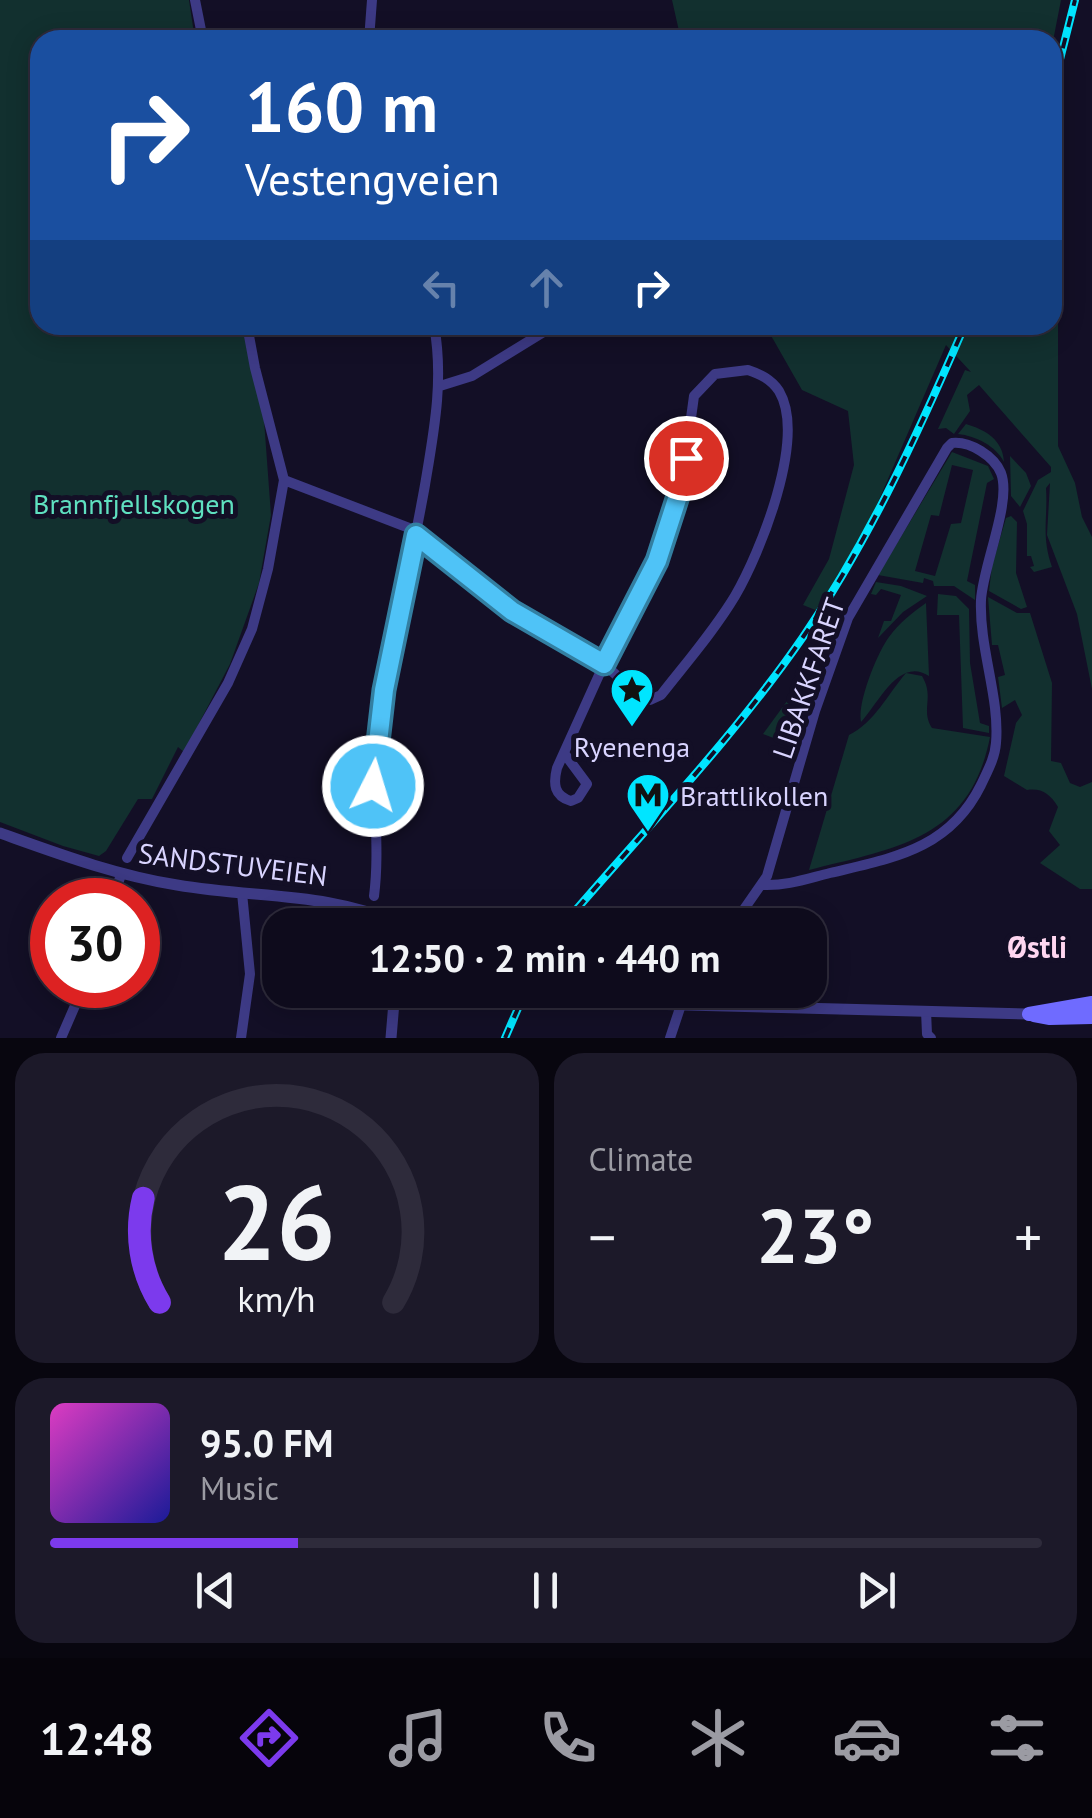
<!DOCTYPE html>
<html lang="en">
<head>
<meta charset="utf-8">
<style>
  body { margin:0; font-family:"PT Sans",sans-serif; background:#1c1929; color:#f1f3f6; height:100vh; display:flex; flex-direction:column; font-size:38px; white-space:nowrap }
  * { box-sizing:border-box; margin:0 }
  p { font-size:32px; color:#9b9ba3 }
  .icon { flex:none; width:55px; height:55px; fill:none; stroke:currentColor; stroke-width:2; stroke-linecap:round; stroke-linejoin:round }
  .map { position:relative; height:1038px; overflow:hidden }
  .panel { display:flex; flex-direction:column; gap:15px; padding:15px; background:#08060f; flex:1 }
  .panel>* { flex:none }
  .banner { position:absolute; left:30px; top:30px; width:1032px; height:305px; border-radius:30px; box-shadow:0 5px 25px #0003,0 0 0 2px #2e2b3b; background:#1a4fa0; color:#fff; overflow:hidden }
  .speed { position:absolute; left:30px; top:878px; display:flex; gap:20px; font-size:50px; font-weight:700; text-align:center }
  .speed>* { display:grid; place-content:center; width:130px; height:130px; border-radius:50%; background:#0e0b1c; box-shadow:0 5px 25px #0003,0 0 0 2px #2e2b3b; line-height:1 }
  .speed .limit { border:15px solid #d22; background:#fff; color:#111 }
  .pin { position:absolute; display:grid; place-items:center; width:85px; height:85px; color:#fff; margin:-42px; border:5px solid #fff; border-radius:50%; box-shadow:0 2px 10px #0007 }
  .me { position:absolute; width:110px; margin:-55px; rotate:5deg; stroke-linejoin:round; filter:drop-shadow(0 0 8px #0008) }
  .turn { display:flex; align-items:center; gap:35px; height:210px; padding:0 50px; font-size:45px }
  .turn .icon { width:130px; height:130px; stroke-width:2.5 }
  .turn b { display:block; font-size:70px; line-height:85px }
  .lanes { display:flex; align-items:center; height:95px; padding:0 50px; background:#0003; justify-content:center; gap:50px; direction:ltr }
  .lanes .off { opacity:.35 }
  .big { font-size:75px; font-weight:700; line-height:1.1 }
  .panel .tile { flex:1; display:flex; flex-direction:column; justify-content:center; gap:15px; min-width:0; padding:0 35px; border-radius:30px; background:#1c1929 }
  .panel .dial { align-items:center; gap:0 }
  .dial svg { height:260px; overflow:visible; fill:none; stroke:#2e2b3b; stroke-width:7; stroke-linecap:round; text-anchor:middle }
  .dial text { fill:#f1f3f6; stroke:none }
  .song { display:flex; align-items:center; gap:30px }
  .cover { width:120px; height:120px; border-radius:15px; background:linear-gradient(135deg,hsl(310 70% 55%),hsl(240 70% 35%)) }
  .played { height:10px; border-radius:5px; background:linear-gradient(90deg,#7c3aed 25%,#2e2b3b 25%) }
  .keys { display:flex; justify-content:space-around; direction:ltr }
  .heat { display:flex; justify-content:space-between; align-items:center; font-size:55px; direction:ltr }
  .panel .tiles { flex:1; display:grid; gap:15px; grid-template-columns:1fr 1fr }
  .tile:last-child { grid-column:span 2 }
  .trip { position:absolute; left:262px; top:908px; width:565px; height:100px; border-radius:30px; background:#0e0b1c; box-shadow:0 5px 25px #0003,0 0 0 2px #2e2b3b; font-weight:700; line-height:100px; text-align:center }
  .menu { display:flex; height:160px; justify-content:space-around; align-items:center; background:#06040b; color:#9b9ba3 }
  .menu .icon { width:70px; height:70px }
  .menu .active { color:#7c3aed }
  .menu b { font-size:45px; color:#f1f3f6 }
  .map>svg:first-child { display:block }
  .green { fill:#12302f; fill-rule:evenodd }
  .lines { fill:none; stroke-linecap:round; stroke-linejoin:round }
  .minor { stroke:#3d3a85; stroke-width:10 }
  .tertiary { stroke:#3d3a85; stroke-width:11 }
  .secondary { stroke:#6f6bff; stroke-width:14 }
  .rail-casing { stroke:#00e5ff; stroke-width:8 }
  .rail { stroke:#130f26; stroke-width:4; stroke-dasharray:11; stroke-linecap:butt }
  .route-casing { stroke:#337fa1; stroke-width:25 }
  .route { stroke:#4fc3f7; stroke-width:18 }
  .labels { text-anchor:middle; dominant-baseline:central; stroke-width:10; stroke-linejoin:round; paint-order:stroke }
  .park-label { font-size:28px; fill:#5fe0c0; stroke:#130f26 }
  .street-label { font-size:28px; fill:#d9d4ff; stroke:#130f26 }
  .poi-label { font-size:28px; fill:#d9d4ff; stroke:#130f26 }
  .neighbourhood-label { font-size:30px; font-weight:bold; fill:#ffd6f0; stroke:#130f26 }
</style>
</head>
<body>
<div class="map">
<svg width="1092" height="1038" viewBox="0 0 1092 1038">
  <rect width="100%" height="100%" fill="#130f26"/>
  <path class="green" d="M0 0H189L195 40H40V325H249L262 393 271 515 259 583 230 664 184 752 178 747 152 799H138L106 851 99 856 63 846 0 822Z
    M672 0H1061L1053 41 681 40Z
    M1053 201 1058 209V446L1075 483 1082 517 1092 537V689L1077 614 1047 535 1050 483 1046 488C1048 518 1041 536 1052 567L1034 572 1030 567 1034 566 1031 556H1027V524L1023 511 1038 480 1051 472V467L979 385 967 395 970 411 954 434 946 428 938 429 965 370 971 372 946 345 865 532 818 611 803 605 829 559 854 465 848 411 802 390 765 325H1052Z
    M966 424C986 430 1003 440 1004 462 996 446 976 436 958 434Z
    M952 452 988 466 994 479 987 483 967 581 975 585V600L954 586H934L933 581 924 578 923 583 878 575ZM952 465 973 470 961 523 951 524 935 576 915 571 931 515 939 516Z
    M1010 456 1026 473 1031 486 1020 507 1011 496Z
    M1011 516 1017 522 1016 573 1027 607 1021 609 989 591 992 566 1006 518Z
    M876 582 901 586 927 596 903 612 878 638 884 621H891L901 595 881 589 876 595 871 594Z
    M938 594 956 596 969 609 970 663 980 723 989 726V733L963 728 959 615H937Z
    M988 597 1017 613H1030L1052 683 1051 761 1061 763 1070 783 1080 787 1092 782V889H1080L1040 863 1060 845 1049 831 1058 807C1050 794 1042 788 1027 790L1004 776 1016 723 1022 715 1015 700 1002 708 998 677 1005 675 998 645H992Z
    M926 603 929 676C899 656 878 704 861 722 857 703 877 653 889 637 899 623 912 613 926 603Z
    M906 673 922 676C935 698 920 709 932 728L990 737C970 840 895 848 809 870L849 735C874 723 888 694 906 673Z
    M798 686 811 687 792 745 763 734Z"/>
  <g class="lines">
    <path class="minor" d="M195 0 203 40
      M369 40 372 0
      M455 40 512 33 539 40
      M748 370C760 374 771 379 779 391 807 438 760 553 735 596 714 631 686 663 661 695L650 700 635 692 604 664 667 536 682 484 694 396 715 374Z
      M440 386 472 376 555 325
      M284 480 417 531
      M416 535 512 611 604 664 557 768C553 784 554 796 571 801L578 798 587 784 564 753
      M127 858 228 683 252 629 268 569 284 480 255 368 247 325
      M374 896C381 842 370 789 378 735 390 651 410 569 425 485 434 431 444 380 434 325
      M112 900 121 875
      M733 925 767 876 815 711 848 618 947 448 952 443C970 441 994 456 1001 473 1012 502 983 565 981 600 979 648 1000 698 996 743 995 758 987 772 981 785 949 850 892 858 830 873 806 879 787 886 763 885
      M926 1011 927 1034 931 1038
      M61 1038 84 985
      M241 1038 250 974 242 893
      M670 1038 686 990"/>
    <path class="tertiary" d="M0 833C59 854 115 875 177 885 259 899 325 891 404 925
      M561 990 593 998 647 1004 1029 1014
      M391 1038 395 990"/>
    <path class="secondary" d="M1029 1014 1092 1003
      M1034 1015 1050 1018 1092 1017"/>
    <defs>
      <path id="rail" d="M1052 91 1075 0
        M563 925C644 830 732 740 803 637 870 539 918 433 965 325
        M505 1038 526 990"/>
    </defs>
    <use href="#rail" class="rail-casing"/>
    <use href="#rail" class="rail"/>
  </g>
  <g class="lines">
    <defs>
      <path id="route" d="M373 786 384 690 416 535 512 611 604 664 657 561 678 496 686 458"/>
    </defs>
    <use href="#route" class="route-casing"/>
    <use href="#route" class="route"/>
  </g>
  <defs>
    <symbol id="sight-pin" viewBox="-11 -11 22 30"><path d="M0 17L-7.5 6A9.5 9.5 0 1 1 7.5 6Z" fill="#00e5ff" stroke="#130f26"/><path d="M0-6L1.8-2.2L6-1.7L2.9 1.2L3.7 5.4L0 3.3L-3.7 5.4L-2.9 1.2L-6-1.7L-1.8-2.2Z" fill="#111"/></symbol>
    <symbol id="metro-pin" viewBox="-11 -11 22 30"><path d="M0 17L-7.5 6A9.5 9.5 0 1 1 7.5 6Z" fill="#00e5ff" stroke="#130f26"/><path d="M-5.5 5V-5H-3L0 0L3-5H5.5V5H3V-.5L0 4L-3-.5V5Z" fill="#111"/></symbol>
  </defs>
  <g fill-rule="evenodd">
    <use href="#sight-pin" x="607" y="665" width="50" height="68"/>
    <use href="#metro-pin" x="623" y="770" width="50" height="68"/>
  </g>
  <g class="labels">
    <g class="park-label">
      <text x="134" y="503">Brannfjellskogen</text>
    </g>
    <g class="street-label">
      <text transform="translate(808 678) rotate(-71)">LIBAKKFARET</text>
      <text transform="translate(233 864) rotate(7)">SANDSTUVEIEN</text>
    </g>
    <g class="poi-label">
      <text x="632" y="746">Ryenenga</text>
      <text x="680" y="795" text-anchor="start">Brattlikollen</text>
    </g>
    <g class="neighbourhood-label">
      <text x="1037" y="946">Østli</text>
    </g>
  </g>
</svg>
<div class="speed"><div class="limit">30</div></div>
<div class="pin" style="left:686px;top:458px;background:#d93025"><svg class="icon" aria-label="arrive" viewBox="0 0 24 24"><path d="M6 21V4h12l-3 4 3 4H6"/></svg></div>
<svg class="me" style="left:373px;top:786px" viewBox="-20 -20 40 40"><circle r="17" fill="#4fc3f7" stroke="#fff" stroke-width="3"/><path d="M0-11L8 9 0 5-8 9z" fill="#fff"/></svg>
<div class="trip">12:50 · 2 min · 440 m</div>
<div class="banner">
<div class="turn"><svg class="icon" aria-label="right" viewBox="0 0 24 24"><path d="M7 20v-9h11M14 6l5 5-5 5"/></svg><div><b>160 m</b>Vestengveien</div></div>
<div class="lanes"><svg class="icon off" aria-label="left" viewBox="0 0 24 24"><path d="M17 20v-9H6M10 6l-5 5 5 5"/></svg><svg class="icon off" aria-label="ahead" viewBox="0 0 24 24"><path d="M12 20V5M6 11l6-6 6 6"/></svg><svg class="icon" aria-label="right" viewBox="0 0 24 24"><path d="M7 20v-9h11M14 6l5 5-5 5"/></svg></div>
</div>
</div>
<section class="panel">
<div class="tiles">
<div class="tile dial"><svg viewBox="0 0 100 80">
<path d="M14 69A42 42 0 1 1 86 69"/>
<path d="M14 69A42 42 0 0 1 9 37" stroke="#7c3aed"/>
<text x="50" y="56" font-size="32" font-weight="700">26</text>
<text x="50" y="72" font-size="11">km/h</text>
</svg></div>
<div class="tile"><p>Climate</p>
<div class="heat"><a>−</a><b class="big">23°</b><a>+</a></div>
</div>
<div class="tile">
<div class="song"><i class="cover"></i><div><b>95.0 FM</b><p>Music</p></div></div>
<div class="played"></div>
<div class="keys"><svg class="icon" aria-label="previous" viewBox="0 0 24 24"><path d="M18 5L8 12l10 7zM5 5v14"/></svg><svg class="icon" aria-label="pause" viewBox="0 0 24 24"><path d="M8 5v14M16 5v14"/></svg><svg class="icon" aria-label="next" viewBox="0 0 24 24"><path d="M6 5l10 7-10 7zM19 5v14"/></svg></div>
</div>
</div>
</section>
<nav class="menu">
<b>12:48</b>
<svg class="icon active" aria-label="directions" viewBox="0 0 24 24"><path d="M12 3l9 9-9 9-9-9zM9 14v-3h6M13 9l2 2-2 2"/></svg>
<svg class="icon" aria-label="music" viewBox="0 0 24 24"><path d="M9 18V5l10-2v13"/><circle cx="6" cy="18" r="3"/><circle cx="16" cy="16" r="3"/></svg>
<svg class="icon" aria-label="phone" viewBox="0 0 24 24"><path d="M5 4h4l2 5-3 2q2 4 5 5l2-3 5 2v4C11 20 4 13 5 4z"/></svg>
<svg class="icon" aria-label="climate" viewBox="0 0 24 24"><path d="M12 3v18M4 7l16 10M4 17L20 7"/></svg>
<svg class="icon" aria-label="car" viewBox="0 0 24 24"><path d="M5 17H2v-5l4-1 3-4h7l3 4 3 1v5h-3M9 17h6M6 11h13"/><circle cx="7" cy="17" r="2"/><circle cx="17" cy="17" r="2"/></svg>
<svg class="icon" aria-label="filters" viewBox="0 0 24 24"><path d="M4 7h16M4 17h16"/><circle cx="9" cy="7" r="2"/><circle cx="15" cy="17" r="2"/></svg>
</nav>
</body>
</html>
